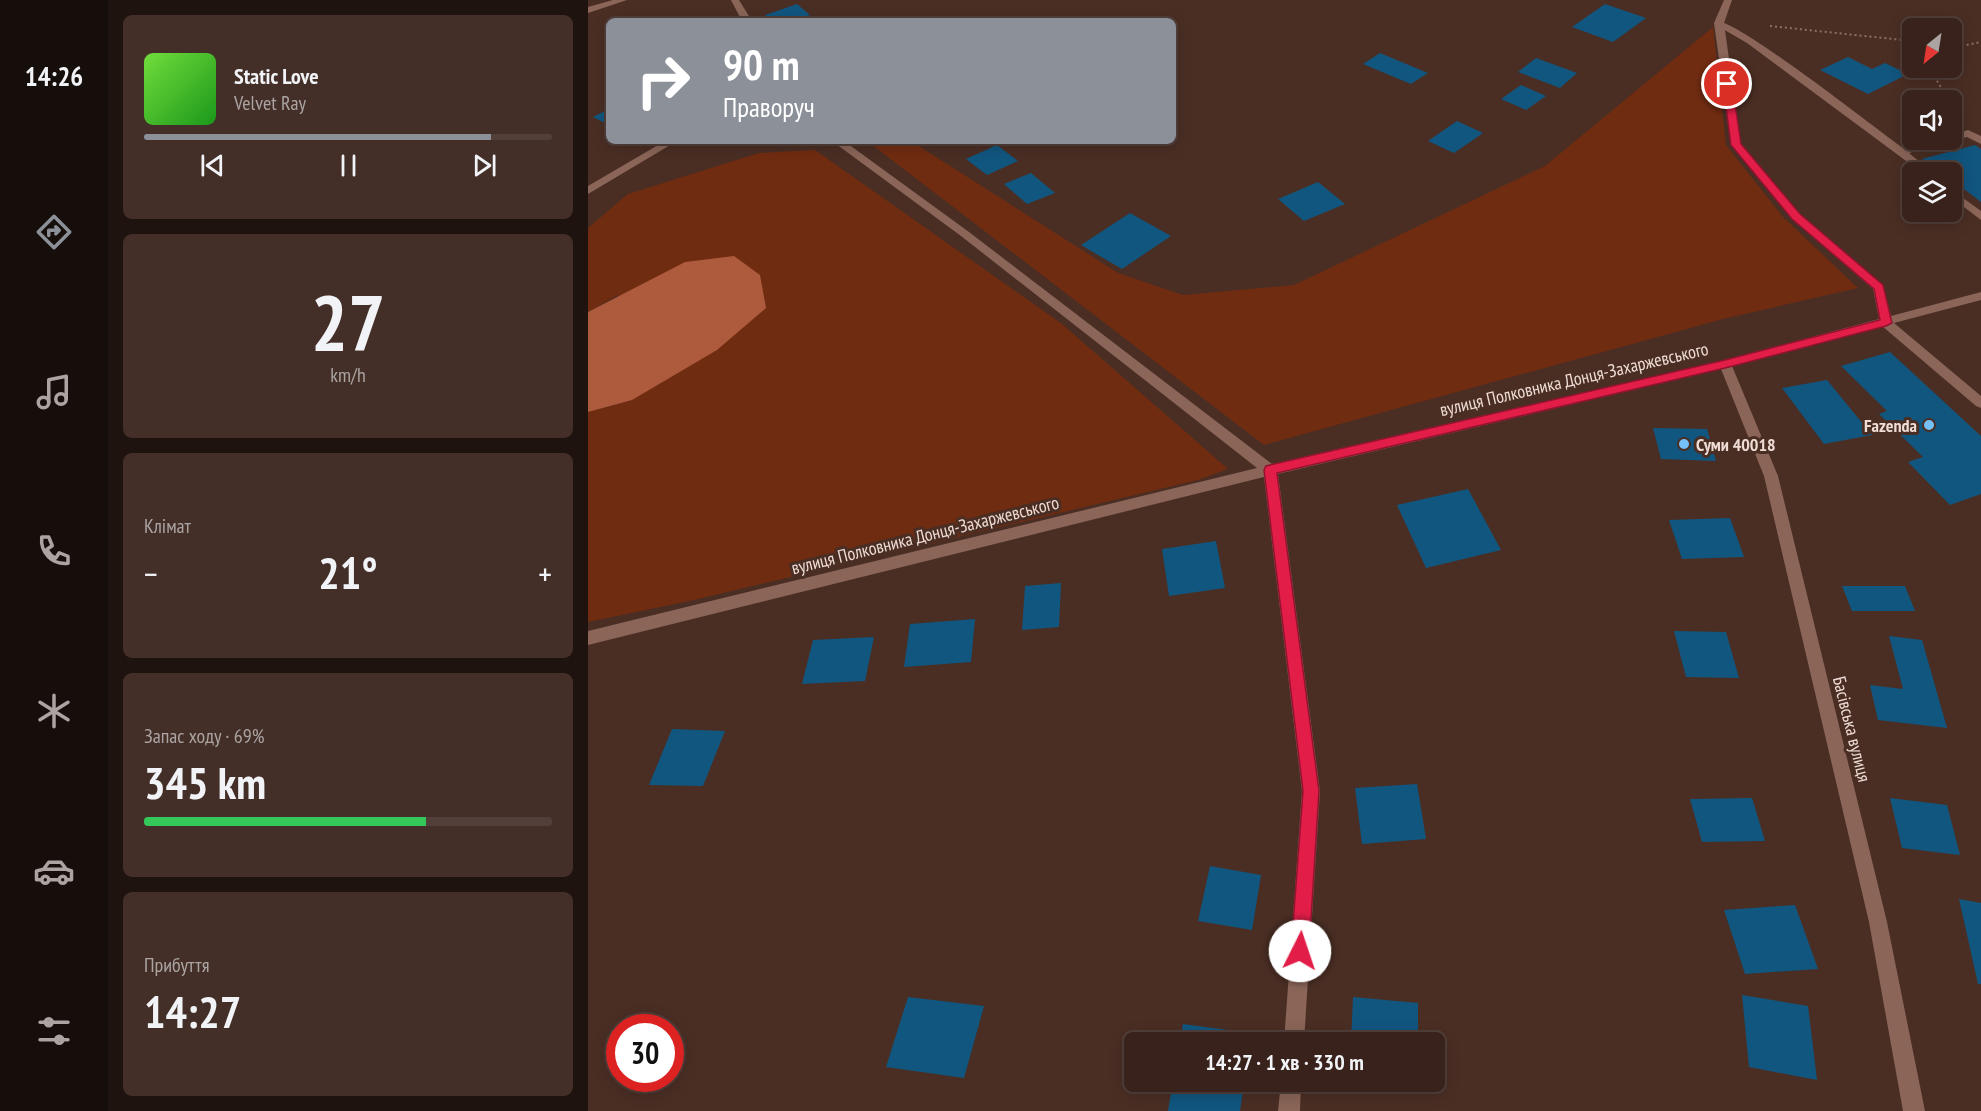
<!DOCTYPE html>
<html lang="uk">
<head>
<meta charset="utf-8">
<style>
  body { margin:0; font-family:"PT Sans Narrow",sans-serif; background:#432f28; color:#f1f3f6; height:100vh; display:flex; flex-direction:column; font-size:22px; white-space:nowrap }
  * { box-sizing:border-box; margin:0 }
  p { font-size:20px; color:#aba4a3 }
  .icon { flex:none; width:33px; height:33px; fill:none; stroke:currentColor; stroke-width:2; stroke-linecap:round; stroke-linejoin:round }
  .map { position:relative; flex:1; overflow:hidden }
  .details { display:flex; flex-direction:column; gap:15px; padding:15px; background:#1f130f; width:480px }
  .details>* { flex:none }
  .top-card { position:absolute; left:18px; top:18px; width:570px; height:126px; border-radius:9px; box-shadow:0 3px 15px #0003,0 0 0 2px #523f3a; background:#8c9099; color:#fff; overflow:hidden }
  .needle { width:39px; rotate:210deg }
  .controls { position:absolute; left:1314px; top:18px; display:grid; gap:12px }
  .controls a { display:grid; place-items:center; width:60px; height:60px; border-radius:9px; background:#38221b; box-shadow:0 3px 15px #0003,0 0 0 2px #523f3a; font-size:30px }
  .speed { position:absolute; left:18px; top:1014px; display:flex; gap:12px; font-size:30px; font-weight:700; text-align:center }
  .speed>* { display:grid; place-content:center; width:78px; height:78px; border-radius:50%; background:#38221b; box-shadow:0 3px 15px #0003,0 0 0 2px #523f3a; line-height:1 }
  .speed .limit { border:9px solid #d22; background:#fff; color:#111 }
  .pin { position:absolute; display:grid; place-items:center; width:51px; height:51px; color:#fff; margin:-26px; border:3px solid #fff; border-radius:50%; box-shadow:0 2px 6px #0007 }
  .me { position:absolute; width:66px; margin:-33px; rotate:4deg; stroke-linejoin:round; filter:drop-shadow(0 0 4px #0008) }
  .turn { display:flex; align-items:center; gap:21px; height:126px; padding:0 18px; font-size:27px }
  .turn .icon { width:78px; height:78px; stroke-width:2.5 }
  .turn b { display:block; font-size:42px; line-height:51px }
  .big { font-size:45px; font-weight:700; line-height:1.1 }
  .details .card { flex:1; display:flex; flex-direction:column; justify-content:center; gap:9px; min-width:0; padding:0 21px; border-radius:9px; background:#432f28 }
  .details .dial { align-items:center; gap:0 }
  .dial b { font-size:78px; line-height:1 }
  .song { display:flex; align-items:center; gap:18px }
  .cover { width:72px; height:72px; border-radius:9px; background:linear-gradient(135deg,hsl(100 70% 55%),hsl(120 70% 35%)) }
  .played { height:6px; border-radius:3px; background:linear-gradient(90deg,#8c9099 85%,#523f3a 85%) }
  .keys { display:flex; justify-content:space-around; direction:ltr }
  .heat { display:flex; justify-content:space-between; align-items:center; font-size:33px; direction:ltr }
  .charge { height:9px; border-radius:4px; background:linear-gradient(90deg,#34c759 69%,#523f3a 0) }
  .trip { position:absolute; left:536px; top:1032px; width:321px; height:60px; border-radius:9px; background:#38221b; box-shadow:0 3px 15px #0003,0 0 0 2px #523f3a; font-weight:700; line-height:60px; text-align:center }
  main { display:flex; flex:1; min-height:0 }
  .tab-bar { display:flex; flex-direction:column; width:108px; justify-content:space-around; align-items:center; background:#160e0b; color:#aba4a3 }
  .tab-bar .icon { width:42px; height:42px }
  .tab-bar .on { color:#8c9099 }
  .tab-bar b { font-size:27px; color:#f1f3f6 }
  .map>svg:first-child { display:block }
  .green { fill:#702c11 }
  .water { fill:#ad5a3d }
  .building { fill:#11567f }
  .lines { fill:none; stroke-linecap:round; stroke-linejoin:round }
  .path { stroke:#897168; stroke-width:2; stroke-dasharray:2 3; stroke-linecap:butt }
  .lane { fill:#8a6558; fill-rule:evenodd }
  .street { fill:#8a6558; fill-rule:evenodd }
  .route { fill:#e11d48; stroke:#92132f; stroke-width:1.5 }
  .poi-dot { fill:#75c0f6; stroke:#4a2e24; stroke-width:2 }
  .labels { text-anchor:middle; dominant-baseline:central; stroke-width:6; stroke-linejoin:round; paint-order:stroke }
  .street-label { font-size:18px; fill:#eedcd5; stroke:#4a2e24 }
  .poi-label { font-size:18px; font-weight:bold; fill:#eedcd5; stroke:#4a2e24; text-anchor:end }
</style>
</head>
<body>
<main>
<nav class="tab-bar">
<b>14:26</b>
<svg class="icon on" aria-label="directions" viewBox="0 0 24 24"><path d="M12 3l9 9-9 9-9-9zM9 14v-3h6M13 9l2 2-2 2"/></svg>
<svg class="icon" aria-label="music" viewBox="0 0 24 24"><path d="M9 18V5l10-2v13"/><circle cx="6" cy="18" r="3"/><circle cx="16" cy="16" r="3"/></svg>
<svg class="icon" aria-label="phone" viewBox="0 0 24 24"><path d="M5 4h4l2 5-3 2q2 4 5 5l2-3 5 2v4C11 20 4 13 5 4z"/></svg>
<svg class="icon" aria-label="climate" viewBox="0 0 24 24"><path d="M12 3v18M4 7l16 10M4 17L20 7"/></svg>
<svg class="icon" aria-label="car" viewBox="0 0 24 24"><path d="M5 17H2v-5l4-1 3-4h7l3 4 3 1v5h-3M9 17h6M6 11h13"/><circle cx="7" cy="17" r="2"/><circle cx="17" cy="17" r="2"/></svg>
<svg class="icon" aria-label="filters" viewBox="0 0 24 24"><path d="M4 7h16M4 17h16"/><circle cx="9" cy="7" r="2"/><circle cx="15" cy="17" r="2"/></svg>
</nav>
<section class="details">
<div class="card">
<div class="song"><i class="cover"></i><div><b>Static Love</b><p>Velvet Ray</p></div></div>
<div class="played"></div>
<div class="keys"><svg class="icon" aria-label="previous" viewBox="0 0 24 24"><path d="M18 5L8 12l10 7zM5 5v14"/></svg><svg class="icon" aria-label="pause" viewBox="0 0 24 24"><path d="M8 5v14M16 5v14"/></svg><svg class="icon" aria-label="next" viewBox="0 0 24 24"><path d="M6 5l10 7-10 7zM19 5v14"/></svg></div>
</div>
<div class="card dial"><b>27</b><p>km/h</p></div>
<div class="card"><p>Клімат</p>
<div class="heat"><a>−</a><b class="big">21°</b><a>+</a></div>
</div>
<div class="card"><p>Запас ходу · 69%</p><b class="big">345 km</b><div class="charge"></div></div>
<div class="card"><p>Прибуття</p><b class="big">14:27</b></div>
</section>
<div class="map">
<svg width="1393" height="1111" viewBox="0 0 1393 1111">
  <rect width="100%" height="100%" fill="#4a2e24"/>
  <path class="green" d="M1125 27 1138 145 1195 217 1270 288 1135 319 676 445 279 141H323L530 273 595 295 706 285 957 166Z
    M227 150 474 324 640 469 610 480 106 600 0 622V412L44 400 30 295 0 312V228L40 194 171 153Z"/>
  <path class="water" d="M146 256 172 275 178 308 129 350 44 400 0 412V312L97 262Z"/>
  <path class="building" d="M209 4 222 15 206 21H185L177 15Z
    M1017 4 1058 18 1025 42 984 27Z
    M792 53 840 73 823 84 775 64Z
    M1260 57 1284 69 1297 63 1320 74 1280 94 1232 70Z
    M948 58 989 73 972 88 930 72Z
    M933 85 958 96 938 110 913 99Z
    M21 109V125L5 117Z
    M869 121 895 133 866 153 840 141Z
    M409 145 430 161 399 175 378 159Z
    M1387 145 1393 149V202L1364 180V172H1353L1334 159Z
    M443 173 467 193 439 204 416 184Z
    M730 182 757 204 716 221 690 199Z
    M542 213 583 236 534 269 493 245Z
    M1302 352 1393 436V494L1362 505 1320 462 1335 457 1291 414 1299 411 1253 366Z
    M1239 380 1284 435 1236 444 1194 388Z
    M1065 428 1119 429 1128 461 1073 459Z
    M880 489 913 550 838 568 809 505Z
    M1142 518 1156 557 1094 559 1081 520Z
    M628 541 637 588 581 596 574 549Z
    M473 583 471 627 434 630 437 586Z
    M1254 586H1317L1327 611H1264Z
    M387 619 383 662 316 667 322 624Z
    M1086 631 1138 632 1151 678 1098 677Z
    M1301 636 1334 640 1359 728 1290 720 1282 685 1315 689Z
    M286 637 277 681 214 684 225 640Z
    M84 729 137 731 115 786 61 785Z
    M829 784 838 839 774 844 767 788Z
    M1164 798 1177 841 1114 842 1102 799Z
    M1302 798 1359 805 1372 855 1314 848Z
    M622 866 673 875 664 930 610 921Z
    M1371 899 1393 903V984H1390Z
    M1207 905 1230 969 1157 974 1136 910Z
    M1154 995 1220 1006 1229 1080 1161 1067Z
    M320 997 396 1006 376 1078 298 1067Z
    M765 997 830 1003V1042H763Z
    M595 1024 663 1033 662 1042H592Z
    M585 1082H656L652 1111H580Z"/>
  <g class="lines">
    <path class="path" d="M1182 26 1324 41
      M1364 48 1393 42
      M1341 68 1361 100
      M1364 105 1369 115"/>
    <path class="lane" d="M25 0H39L0 13V7Z
      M1128 21C1149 19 1288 129 1315 148L1347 140H1364V135L1380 130 1393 136V144L1379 137 1321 153 1344 172H1333L1159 43 1128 25Z
      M1364 190 1393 211V220L1364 198Z"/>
    <path class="street" d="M143 0H151L164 21H154Z
      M1136 0H1144L1136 23 1153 145 1212 215 1295 285 1303 316 1393 292V300L1306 323 1393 396V408L1388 406 1294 326 1144 366 1190 476 1299 922 1337 1111H1315L1281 922 1176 476 1133 369 690 474 732 791 716 1042H696L714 791 676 477 0 645V631L669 468 373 236 244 141H256L381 232 684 464 1137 360 1291 319 1285 289 1204 219 1143 145 1126 23Z
      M77 141H89L0 194V186Z
      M693 1082H713L712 1111H690Z"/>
  </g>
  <path class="route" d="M1139 81 1144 84 1153 144 1212 214 1295 285 1304 323 1298 326 1137 368 689 473 731 791 721 951 718 957 712 960 706 957 703 951 715 791 676 470 678 466 1137 360 1292 320 1286 289 1204 219 1143 145 1135 84Z"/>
  <g class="poi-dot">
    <circle cx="1341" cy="425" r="6"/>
    <circle cx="1096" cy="444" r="6"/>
  </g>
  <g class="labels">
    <g class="street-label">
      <text transform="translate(986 379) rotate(-13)">вулиця Полковника Донця-Захаржевського</text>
      <text transform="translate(337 535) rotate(-14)">вулиця Полковника Донця-Захаржевського</text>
      <text transform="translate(1264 729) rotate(76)">Басівська вулиця</text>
    </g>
    <g class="poi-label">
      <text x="1329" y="425">Fazenda</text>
      <text x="1108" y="444" text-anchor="start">Суми 40018</text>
    </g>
  </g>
</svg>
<div class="controls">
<a><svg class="needle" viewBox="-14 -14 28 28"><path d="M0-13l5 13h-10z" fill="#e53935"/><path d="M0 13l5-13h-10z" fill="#aba4a3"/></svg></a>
<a><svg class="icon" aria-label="sound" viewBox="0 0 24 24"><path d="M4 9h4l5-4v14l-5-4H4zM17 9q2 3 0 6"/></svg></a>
<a><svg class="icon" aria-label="layers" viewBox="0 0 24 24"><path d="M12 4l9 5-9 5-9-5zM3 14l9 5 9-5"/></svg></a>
</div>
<div class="speed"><div class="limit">30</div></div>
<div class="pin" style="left:1139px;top:84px;background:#d93025"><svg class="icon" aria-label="arrive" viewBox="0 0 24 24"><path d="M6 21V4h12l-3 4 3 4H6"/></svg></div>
<svg class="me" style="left:712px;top:951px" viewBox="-20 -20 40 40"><circle r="19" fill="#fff"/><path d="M0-13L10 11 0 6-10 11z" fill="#e11d48"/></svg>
<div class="trip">14:27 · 1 хв · 330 m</div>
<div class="top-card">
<div class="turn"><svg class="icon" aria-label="right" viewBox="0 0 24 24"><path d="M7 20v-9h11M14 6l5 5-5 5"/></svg><div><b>90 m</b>Праворуч</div></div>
</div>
</div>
</main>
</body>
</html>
